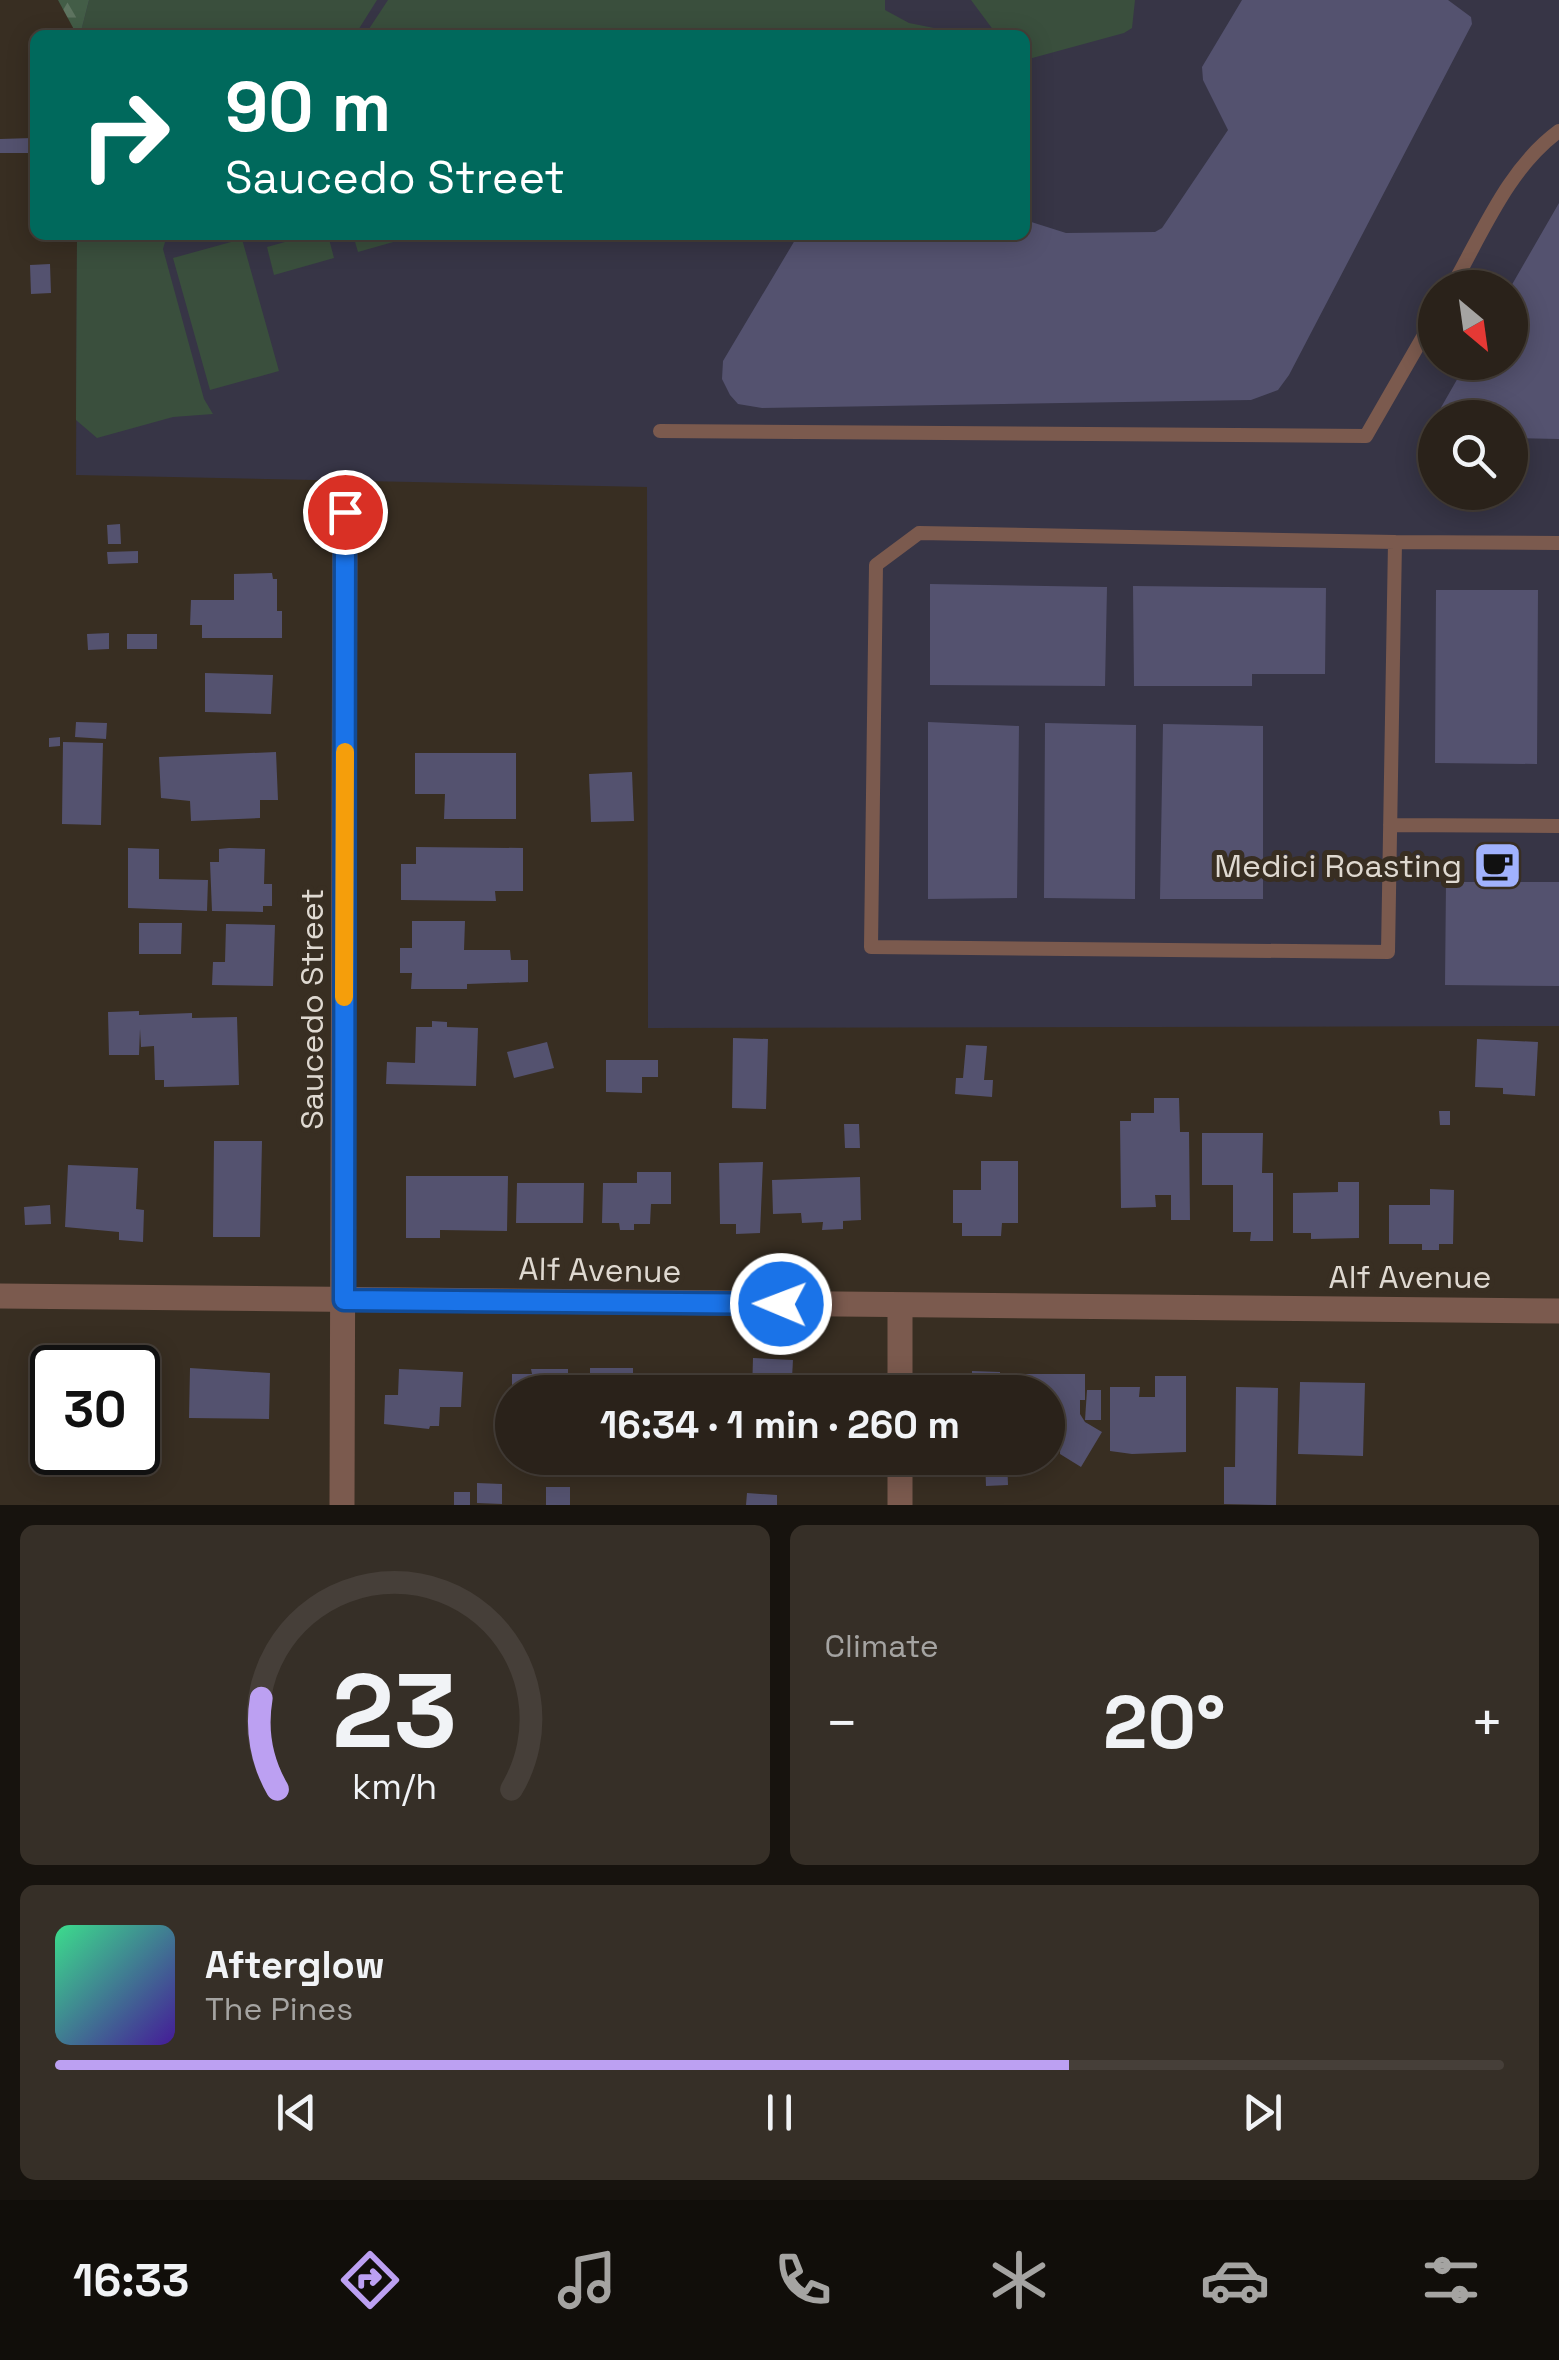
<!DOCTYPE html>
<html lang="en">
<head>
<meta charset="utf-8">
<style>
  body { margin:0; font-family:"Space Grotesk",sans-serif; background:#362f27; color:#f1f3f6; height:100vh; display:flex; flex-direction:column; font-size:38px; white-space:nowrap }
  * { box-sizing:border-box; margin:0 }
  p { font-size:32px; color:#a5a4a2 }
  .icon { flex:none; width:55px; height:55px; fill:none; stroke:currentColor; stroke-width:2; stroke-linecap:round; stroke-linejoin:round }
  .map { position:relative; height:1505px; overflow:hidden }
  .drawer { display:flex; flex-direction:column; gap:20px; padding:20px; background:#17130e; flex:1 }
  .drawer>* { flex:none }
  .hud { position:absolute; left:30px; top:30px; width:1000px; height:210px; border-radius:15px; box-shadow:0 5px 25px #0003,0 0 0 2px #463f39; background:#00695c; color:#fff; overflow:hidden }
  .needle { width:65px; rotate:151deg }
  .fabs { position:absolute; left:1418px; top:270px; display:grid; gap:20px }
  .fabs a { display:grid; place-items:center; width:110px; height:110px; border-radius:50%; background:#2a221a; box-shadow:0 5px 25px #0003,0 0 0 2px #463f39; font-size:50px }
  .speed { position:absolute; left:30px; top:1345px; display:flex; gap:20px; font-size:50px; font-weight:700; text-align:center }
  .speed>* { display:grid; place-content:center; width:130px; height:130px; border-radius:50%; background:#2a221a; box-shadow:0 5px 25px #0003,0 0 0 2px #463f39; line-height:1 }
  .speed .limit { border:5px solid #111; border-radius:15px; background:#fff; color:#111 }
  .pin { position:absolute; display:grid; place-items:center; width:85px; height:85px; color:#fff; margin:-42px; border:5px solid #fff; border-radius:50%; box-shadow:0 2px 10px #0007 }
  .me { position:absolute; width:110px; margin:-55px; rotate:271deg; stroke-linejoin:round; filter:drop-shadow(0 0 8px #0008) }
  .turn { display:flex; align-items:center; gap:35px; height:210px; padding:0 30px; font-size:45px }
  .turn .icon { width:130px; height:130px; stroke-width:2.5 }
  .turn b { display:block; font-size:70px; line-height:85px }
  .big { font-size:75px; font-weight:800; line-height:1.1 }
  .drawer .card { flex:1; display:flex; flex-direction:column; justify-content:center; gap:15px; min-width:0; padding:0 35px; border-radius:15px; background:#362f27 }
  .drawer .dial { align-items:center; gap:0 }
  .dial svg { height:260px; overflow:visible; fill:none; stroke:#463f39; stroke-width:7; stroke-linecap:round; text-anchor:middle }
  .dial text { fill:#f1f3f6; stroke:none }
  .song { display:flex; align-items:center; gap:30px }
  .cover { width:120px; height:120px; border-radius:15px; background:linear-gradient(135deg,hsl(150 70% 55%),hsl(260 70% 35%)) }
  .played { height:10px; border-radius:5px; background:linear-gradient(90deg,#bca0f2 70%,#463f39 70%) }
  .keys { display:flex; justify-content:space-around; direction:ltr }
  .heat { display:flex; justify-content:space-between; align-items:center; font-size:55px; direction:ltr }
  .drawer .tiles { flex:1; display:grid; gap:20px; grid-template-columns:1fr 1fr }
  .card:last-child { grid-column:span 2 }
  .trip { position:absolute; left:495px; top:1375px; width:570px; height:100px; border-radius:50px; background:#2a221a; box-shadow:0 5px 25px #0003,0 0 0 2px #463f39; font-weight:800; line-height:100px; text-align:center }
  .menu { display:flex; height:160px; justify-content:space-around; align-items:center; background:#110e0a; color:#a5a4a2 }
  .menu .icon { width:70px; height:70px }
  .menu .active { color:#bca0f2 }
  .menu b { font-size:45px; color:#f1f3f6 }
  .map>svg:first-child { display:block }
  .commercial { fill:#373546; fill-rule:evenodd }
  .grass { fill:#3a4f3d }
  .forest { fill:url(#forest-firs) }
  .building { fill:#54526f }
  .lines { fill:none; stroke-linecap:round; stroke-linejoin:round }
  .lane { stroke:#7b5a4e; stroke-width:14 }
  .street { stroke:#7b5a4e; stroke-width:25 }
  .route-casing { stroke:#114b97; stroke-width:25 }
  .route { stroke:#1a73e8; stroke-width:18 }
  .slow { stroke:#f59e0b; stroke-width:18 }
  .labels { text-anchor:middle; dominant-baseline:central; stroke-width:10; stroke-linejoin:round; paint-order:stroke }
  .poi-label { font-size:32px; fill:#dfd9d1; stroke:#382e22; text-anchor:end }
  .street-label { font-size:32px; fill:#dfd9d1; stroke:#382e22 }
</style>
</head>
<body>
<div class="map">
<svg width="1559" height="1505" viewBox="0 0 1559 1505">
  <defs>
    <pattern id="forest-firs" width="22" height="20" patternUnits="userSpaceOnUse" patternTransform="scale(2.5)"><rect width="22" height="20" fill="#435d47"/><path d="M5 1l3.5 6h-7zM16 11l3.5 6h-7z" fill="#5e7460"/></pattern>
  </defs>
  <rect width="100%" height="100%" fill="#382e22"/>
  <path class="commercial" d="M79 0H1559V1026L648 1028 647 487 76 475 77 235H1025V35H79ZM1435 288H1510V362H1435ZM1435 418H1510V492H1435Z"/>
  <path class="grass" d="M89 0H377L355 35H80Z
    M388 0H885V10L909 23 969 35H365Z
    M971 0H1135L1132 28 1124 33 1025 60V35H997Z
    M77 235H167L163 249 204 399 213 414 173 417 97 438 76 420Z
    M310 235H328L334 258 274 275 267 247Z
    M353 235H418L358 252Z
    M242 239 279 371 210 390 173 258Z"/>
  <path class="forest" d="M58 0H89L80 35H77Z"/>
  <path class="building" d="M1242 0H1448L1471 17 1472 24 1289 375 1278 390 1251 400 762 408 738 404 730 395 722 379 723 361 798 235H1025V220L1066 233 1155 232 1162 228 1228 130 1203 80 1202 67Z
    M32 138V153H0V139Z
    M1559 203V439L1510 438V418H1435L1467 362H1510V288Z
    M50 264 51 293 31 294 30 265Z
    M120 524 121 544H108L107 525Z
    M138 551V563L108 564 107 552Z
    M272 573 273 579H277V611H282V638H202V625H190L191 600H234V574Z
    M930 584 1107 587 1105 686 930 685Z
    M1133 586 1326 588 1325 674H1252V686H1134Z
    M1436 590H1538L1537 764 1435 763Z
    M109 633V649L88 650 87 634Z
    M127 634H157V649H127Z
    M205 673 273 675 271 714 205 712Z
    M76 722 107 723 106 739 75 737Z
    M928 722 1019 726 1017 898 928 899Z
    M1045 723 1136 725 1135 899 1044 898Z
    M1163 724 1263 726V899H1160Z
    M60 737V746L49 747V738Z
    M63 742 103 743 101 825 62 824Z
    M276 752 278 800H260V818L191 821 190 801 161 798 159 757Z
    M415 753H516V819H444L445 794H415Z
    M632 772 634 821 591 822 589 774Z
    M416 847 523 848V891H495L496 901 401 900V864H416Z
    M128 848 159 849V879L208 880 207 911 128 908Z
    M229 848 265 849 264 884H272V906H263V912L212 911 210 862H219V849Z
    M1446 882H1559V986L1445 985Z
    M412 921H465L464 950H510L511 960H528V982L467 984V989H411L412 973H400V948H412Z
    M139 923H182L181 954H139Z
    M226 924 275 925 273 986 212 985 213 962H225Z
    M139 1011V1015L192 1013V1018L237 1017 239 1085 164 1087V1080H155L154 1046 141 1047 140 1029 139 1055H109L108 1012Z
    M432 1021 447 1022V1027L478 1028 476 1086 386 1084 387 1062 415 1063 416 1027H432Z
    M733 1038 768 1039 766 1109 732 1108Z
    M1477 1039 1538 1042 1535 1096 1503 1094V1088L1475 1087Z
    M547 1042 554 1068 514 1078 507 1052Z
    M966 1045 987 1046 984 1080H993L992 1097 955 1094 956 1078H963Z
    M606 1060H658V1077H642V1093L606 1092Z
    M1154 1098H1179L1180 1132H1189L1190 1220H1171V1195H1155L1156 1207 1121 1208 1120 1121H1131V1113H1154Z
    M1439 1111H1450V1125H1440Z
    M844 1124H859L860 1148H845Z
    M1202 1133H1263L1262 1173H1273V1241H1250L1251 1232H1233V1185H1202Z
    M214 1141H262L260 1237H213Z
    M981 1161H1018V1223H1002L1001 1236H962V1223H953V1190H981Z
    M763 1162 760 1233 736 1234V1224H720L719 1163Z
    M68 1165 138 1168 136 1209 144 1210 143 1242 119 1240V1232L65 1227Z
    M637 1172H671V1204H651L650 1224H634V1230H620L619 1223H602L603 1183H637Z
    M406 1176H508L507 1231 440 1230V1238H406Z
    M860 1177 861 1220 843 1221V1229L822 1230 823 1222 802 1223 801 1213 773 1214 772 1180Z
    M1338 1182H1359V1238L1311 1239V1233H1293V1193L1338 1192Z
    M517 1183H584L583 1223H516Z
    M1430 1189 1454 1190 1453 1244H1439V1250H1422V1244H1389V1205H1430Z
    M50 1205 51 1224 25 1225 24 1207Z
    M117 1347 118 1368H57L56 1363 96 1362 95 1348Z
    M753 1358 793 1360 792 1378H800L799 1390 752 1392Z
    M190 1368 270 1373 269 1419 189 1418Z
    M590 1368H633V1383H648V1392H590Z
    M399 1369 463 1372 461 1407H440L439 1426H430L429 1429 384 1424 385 1395H398Z
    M531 1369H568V1392H512V1374H532Z
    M972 1371 1000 1372V1386H1007V1392H946V1384L972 1385Z
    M1021 1374H1085V1400H1080V1414L1085 1422 1102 1432 1081 1467 1060 1454 1061 1413H1048V1392H1021Z
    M1155 1376H1186V1452L1132 1454 1110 1451V1387H1140L1139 1397H1155Z
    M1300 1382 1365 1383 1363 1456 1298 1454Z
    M1236 1387 1278 1388 1276 1505 1224 1504V1467H1235Z
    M1087 1390H1101V1420H1085Z
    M985 1458H1007L1008 1485 986 1486Z
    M477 1483 502 1484V1504L477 1503Z
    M546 1487H570V1505H546Z
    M454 1492H470V1505H454Z
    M747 1493 777 1495V1505H746Z"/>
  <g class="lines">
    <path class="lane" d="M1451 288C1482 234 1508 168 1559 131
      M660 431 1366 436 1435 316
      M919 533 1395 542 1388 952 871 947 876 565Z
      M1395 542 1559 543
      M1390 825 1559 826"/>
    <path class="street" d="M0 1296 1559 1311
      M900 1392V1305
      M342 1505 345 512
      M900 1505V1458"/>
  </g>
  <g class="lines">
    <defs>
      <path id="route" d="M345 512 344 1300 781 1304"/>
    </defs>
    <use href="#route" class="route-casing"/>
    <use href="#route" class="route"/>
    <path class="slow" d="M344 997 345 752"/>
  </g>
  <defs>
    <symbol id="cafe-square" viewBox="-11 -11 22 22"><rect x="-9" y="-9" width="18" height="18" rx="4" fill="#a1b2fd" stroke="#382e22"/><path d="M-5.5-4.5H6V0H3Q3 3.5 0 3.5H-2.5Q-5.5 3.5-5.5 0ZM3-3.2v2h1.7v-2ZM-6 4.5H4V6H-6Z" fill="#111"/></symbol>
  </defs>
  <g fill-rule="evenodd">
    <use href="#cafe-square" x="1470" y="838" width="55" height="55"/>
  </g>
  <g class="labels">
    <g class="poi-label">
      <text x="1462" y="866">Medici Roasting</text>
    </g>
    <g class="street-label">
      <text transform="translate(312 1009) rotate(-90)">Saucedo Street</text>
      <text transform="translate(600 1270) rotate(1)">Alf Avenue</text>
      <text x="1410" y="1277">Alf Avenue</text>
    </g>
  </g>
</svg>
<div class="fabs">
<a><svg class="needle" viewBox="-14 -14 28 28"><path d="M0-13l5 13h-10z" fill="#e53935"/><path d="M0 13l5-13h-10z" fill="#a5a4a2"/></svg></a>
<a><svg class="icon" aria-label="search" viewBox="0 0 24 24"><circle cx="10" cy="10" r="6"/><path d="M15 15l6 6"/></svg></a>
</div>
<div class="speed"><div class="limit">30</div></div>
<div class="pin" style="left:345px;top:512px;background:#d93025"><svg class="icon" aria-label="arrive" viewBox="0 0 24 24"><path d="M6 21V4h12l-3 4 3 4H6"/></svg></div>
<svg class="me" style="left:781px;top:1304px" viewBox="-20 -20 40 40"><circle r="17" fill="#1a73e8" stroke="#fff" stroke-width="3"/><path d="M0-11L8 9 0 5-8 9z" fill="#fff"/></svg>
<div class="trip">16:34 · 1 min · 260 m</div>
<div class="hud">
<div class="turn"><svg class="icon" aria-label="right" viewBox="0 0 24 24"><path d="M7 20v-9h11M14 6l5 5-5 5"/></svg><div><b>90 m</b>Saucedo Street</div></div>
</div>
</div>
<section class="drawer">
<div class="tiles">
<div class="card dial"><svg viewBox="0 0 100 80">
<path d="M14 69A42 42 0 1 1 86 69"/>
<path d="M14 69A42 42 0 0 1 9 41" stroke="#bca0f2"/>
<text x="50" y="56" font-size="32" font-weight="700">23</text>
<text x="50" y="72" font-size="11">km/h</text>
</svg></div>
<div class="card"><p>Climate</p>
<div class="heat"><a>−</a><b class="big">20°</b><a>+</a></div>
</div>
<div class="card">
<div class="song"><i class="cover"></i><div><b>Afterglow</b><p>The Pines</p></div></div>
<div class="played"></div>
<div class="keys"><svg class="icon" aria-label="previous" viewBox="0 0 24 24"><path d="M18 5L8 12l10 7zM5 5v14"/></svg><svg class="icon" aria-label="pause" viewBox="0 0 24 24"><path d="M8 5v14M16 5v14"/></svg><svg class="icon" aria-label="next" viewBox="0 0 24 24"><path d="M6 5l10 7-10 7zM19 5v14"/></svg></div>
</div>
</div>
</section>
<nav class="menu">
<b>16:33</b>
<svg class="icon active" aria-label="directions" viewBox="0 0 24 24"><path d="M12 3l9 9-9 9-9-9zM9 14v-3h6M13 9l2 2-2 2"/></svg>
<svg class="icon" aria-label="music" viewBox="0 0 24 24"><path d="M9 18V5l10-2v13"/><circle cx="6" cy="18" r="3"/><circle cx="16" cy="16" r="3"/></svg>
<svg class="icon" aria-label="phone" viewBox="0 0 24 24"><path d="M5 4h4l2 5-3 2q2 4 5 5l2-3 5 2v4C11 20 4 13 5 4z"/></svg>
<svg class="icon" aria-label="climate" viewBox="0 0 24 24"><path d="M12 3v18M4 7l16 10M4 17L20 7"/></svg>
<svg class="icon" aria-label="car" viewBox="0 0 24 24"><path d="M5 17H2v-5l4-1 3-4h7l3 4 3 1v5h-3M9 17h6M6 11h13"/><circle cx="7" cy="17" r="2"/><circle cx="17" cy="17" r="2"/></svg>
<svg class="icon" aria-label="filters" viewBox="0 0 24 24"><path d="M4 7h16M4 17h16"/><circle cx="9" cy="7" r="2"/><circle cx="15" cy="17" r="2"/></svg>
</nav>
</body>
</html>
